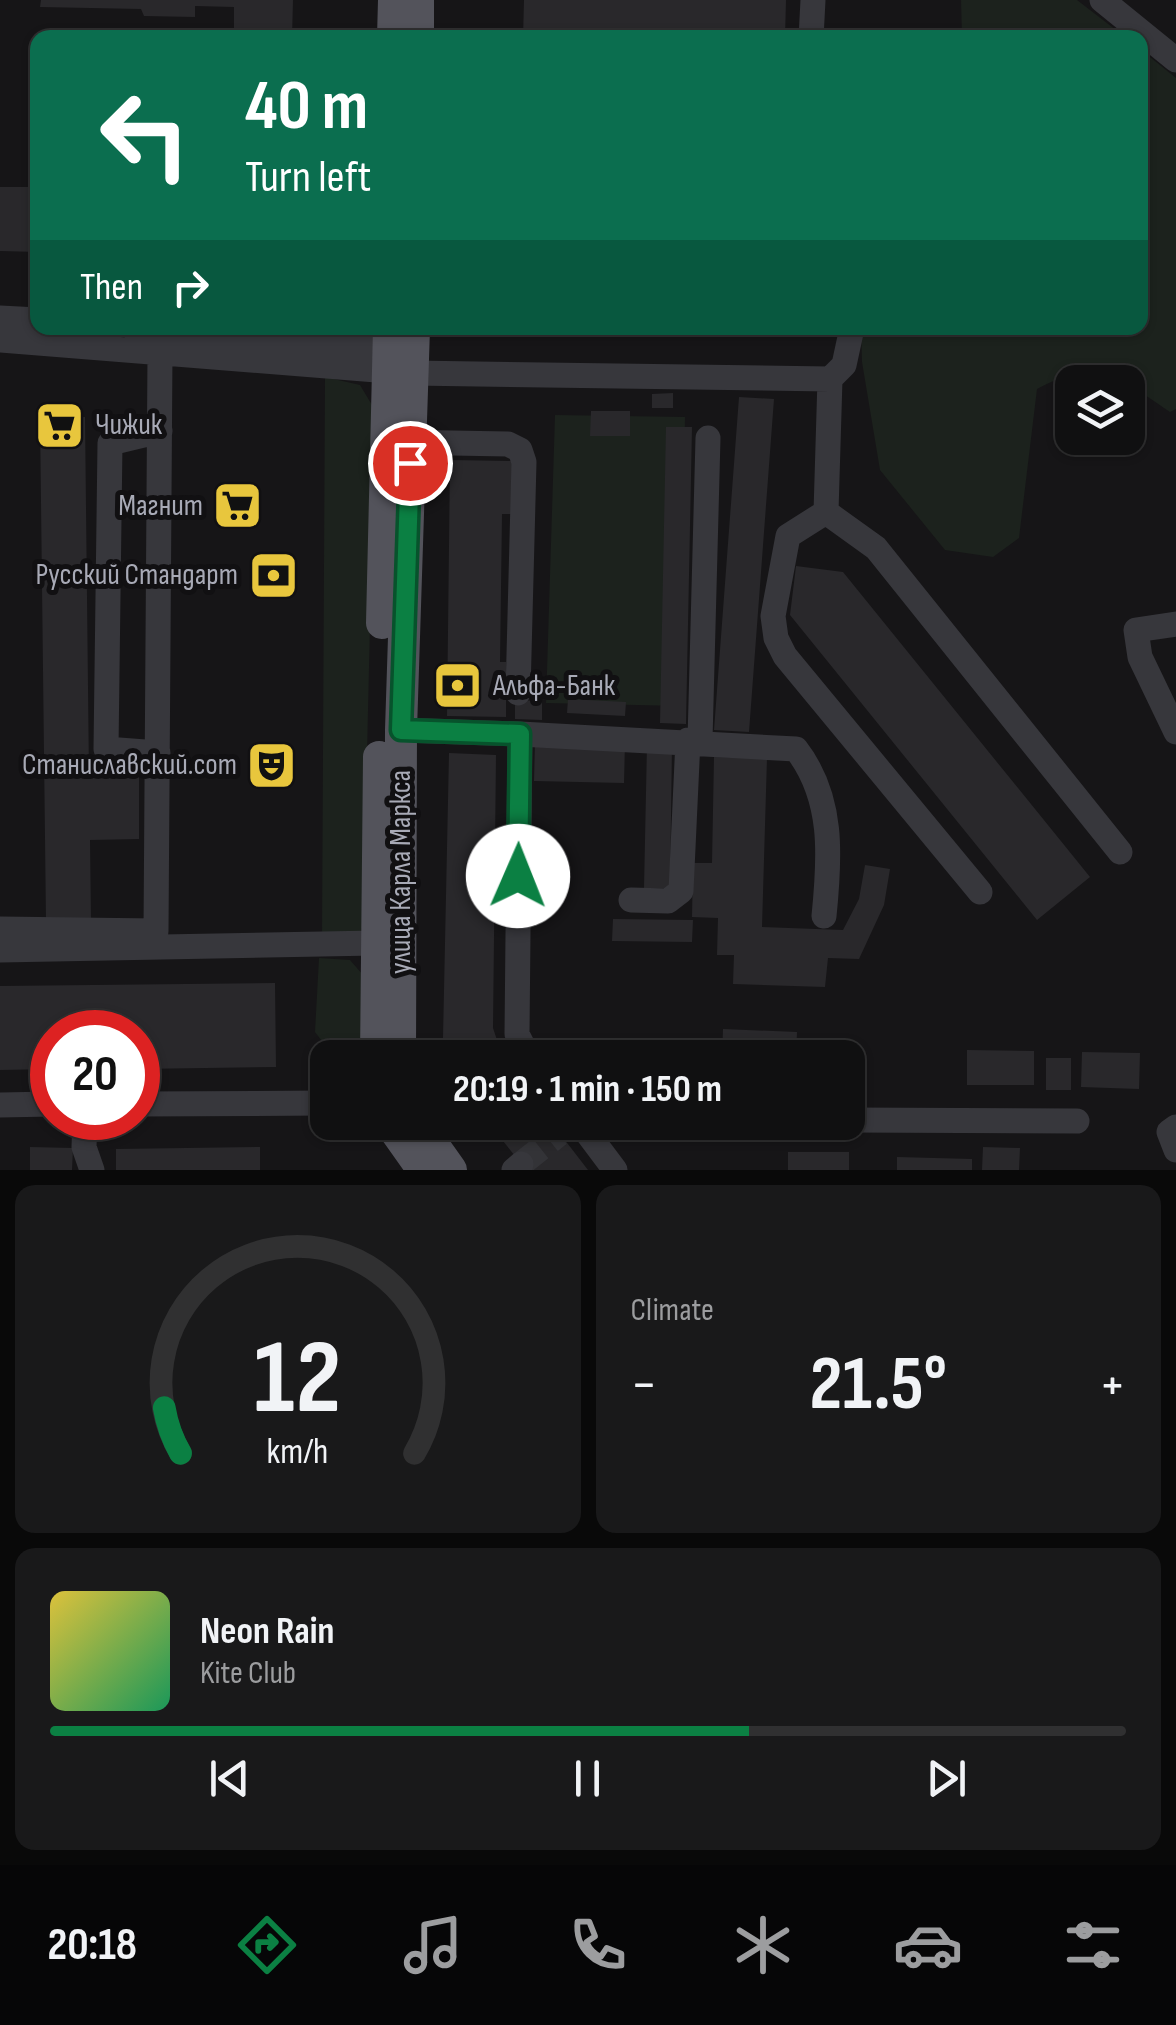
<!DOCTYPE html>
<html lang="en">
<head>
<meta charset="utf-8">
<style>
  body { margin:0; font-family:"Sofia Sans Condensed",sans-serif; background:#19191a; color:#f1f3f6; height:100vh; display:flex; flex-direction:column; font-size:38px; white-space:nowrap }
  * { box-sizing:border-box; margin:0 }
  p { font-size:32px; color:#9c9d9f }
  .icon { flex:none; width:55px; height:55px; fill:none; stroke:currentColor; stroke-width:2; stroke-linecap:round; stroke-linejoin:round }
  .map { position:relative; height:1170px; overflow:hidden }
  .side { display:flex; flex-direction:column; gap:15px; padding:15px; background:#090909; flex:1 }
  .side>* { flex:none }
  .hud { position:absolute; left:30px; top:30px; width:1118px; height:305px; border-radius:20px; box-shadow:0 2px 8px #0004,0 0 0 2px #303031; background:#0b6e4f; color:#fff; overflow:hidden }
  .controls { position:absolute; left:1055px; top:365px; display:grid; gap:20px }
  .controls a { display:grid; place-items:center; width:90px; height:90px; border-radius:20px; background:#101011; box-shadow:0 2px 8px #0004,0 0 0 2px #303031; font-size:50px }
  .speed { position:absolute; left:30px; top:1010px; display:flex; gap:20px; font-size:50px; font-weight:700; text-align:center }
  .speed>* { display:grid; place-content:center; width:130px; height:130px; border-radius:50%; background:#101011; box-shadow:0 2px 8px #0004,0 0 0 2px #303031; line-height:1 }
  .speed .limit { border:15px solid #d22; background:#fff; color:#111 }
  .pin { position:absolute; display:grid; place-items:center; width:85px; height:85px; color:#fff; margin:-42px; border:5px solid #fff; border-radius:50%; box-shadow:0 2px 10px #0007 }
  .me { position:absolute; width:110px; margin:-55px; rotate:1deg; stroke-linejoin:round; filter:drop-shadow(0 0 8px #0008) }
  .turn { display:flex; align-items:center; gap:35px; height:210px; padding:0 50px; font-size:45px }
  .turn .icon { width:130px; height:130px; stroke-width:2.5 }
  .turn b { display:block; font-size:70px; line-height:85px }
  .then { display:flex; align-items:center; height:95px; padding:0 50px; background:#0003; gap:20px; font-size:38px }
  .big { font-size:75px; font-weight:700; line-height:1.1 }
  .side .widget { flex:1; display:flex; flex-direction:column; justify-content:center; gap:15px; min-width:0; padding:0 35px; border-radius:20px; background:#19191a }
  .side .dial { align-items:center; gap:0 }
  .dial svg { height:260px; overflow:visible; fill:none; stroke:#303031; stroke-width:7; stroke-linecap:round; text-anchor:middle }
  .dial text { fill:#f1f3f6; stroke:none }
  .song { display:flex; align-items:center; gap:30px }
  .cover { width:120px; height:120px; border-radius:15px; background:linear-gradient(135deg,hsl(50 70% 55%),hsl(150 70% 35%)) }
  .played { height:10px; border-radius:5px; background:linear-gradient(90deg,#0b8043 65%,#303031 65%) }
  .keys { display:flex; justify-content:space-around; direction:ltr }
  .heat { display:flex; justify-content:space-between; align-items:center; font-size:55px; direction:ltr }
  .side .tiles { flex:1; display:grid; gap:15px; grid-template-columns:1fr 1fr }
  .widget:last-child { grid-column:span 2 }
  .trip { position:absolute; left:310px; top:1040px; width:555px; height:100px; border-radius:20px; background:#101011; box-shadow:0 2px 8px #0004,0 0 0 2px #303031; font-weight:700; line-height:100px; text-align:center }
  .dock { display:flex; height:160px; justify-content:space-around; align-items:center; background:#060607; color:#9c9d9f }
  .dock .icon { width:70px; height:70px }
  .dock .active { color:#0b8043 }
  .dock b { font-size:45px; color:#f1f3f6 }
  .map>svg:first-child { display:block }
  .green { fill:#1c221d }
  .building { fill:#29282b }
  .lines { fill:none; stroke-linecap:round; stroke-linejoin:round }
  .minor-tunnel { stroke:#333337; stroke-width:25; stroke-dasharray:25 12; stroke-linecap:butt }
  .minor { stroke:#37373c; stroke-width:25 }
  .major { stroke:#53535b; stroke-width:32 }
  .route-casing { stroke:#07532c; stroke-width:25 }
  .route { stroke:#0b8043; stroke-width:18 }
  .labels { text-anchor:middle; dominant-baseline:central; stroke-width:10; stroke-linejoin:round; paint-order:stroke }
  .poi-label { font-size:30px; fill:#a8aab6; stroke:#111012; text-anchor:end }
  .street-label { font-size:30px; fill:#a8aab6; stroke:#111012 }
</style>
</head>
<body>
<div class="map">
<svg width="1176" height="1170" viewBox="0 0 1176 1170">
  <rect width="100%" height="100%" fill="#161517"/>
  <path class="green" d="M961 0H1077L1125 37H962Z
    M1140 49 1176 78V409L1170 412C1121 378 1094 357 1037 389L1019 538 993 557 945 550 880 470 862 362 861 328H1140Z
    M325 377 360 385 375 410 363 926 360 933 322 936Z
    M555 415 685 417 681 706 546 703Z
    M319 958 350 960 363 975 362 1057H334L315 1032Z"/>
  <path class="building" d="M41 0H293L292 38H234V7L195 6V17L144 16 141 9 40 7Z
    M524 0H786L785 38H523Z
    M0 187H38V252L0 251Z
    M673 393V408H652V394Z
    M739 397 774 399 749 732 714 730Z
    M591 411H630V436H590Z
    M85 417 89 776 139 775V839L90 840 91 922H46L40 418Z
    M666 427H692L686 724 660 723Z
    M450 460 515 461 514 514H502L500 662H506V717L447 716Z
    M796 566 843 572 1090 877 1037 920 790 615Z
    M568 699 626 702 625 716 567 713Z
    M515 700 542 701V720L515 719Z
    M535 741 625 742 624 783 534 781Z
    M647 744 672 745 670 888H644Z
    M449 753 496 755 493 1028 503 1058H448L443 1038Z
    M714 757 767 758 762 927 843 930 859 899 865 865 890 869 884 905 859 959 828 958 825 987 733 984 734 955H717L718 918 692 917 693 863H712Z
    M613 919 693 920 692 942 612 941Z
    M275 983 276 1067 138 1069V1032H52V1069L0 1070V986Z
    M723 1029 797 1032 796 1058H722Z
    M619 1041 676 1043 675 1058H618Z
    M967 1050 1034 1051V1085H967Z
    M1082 1052 1140 1053 1139 1089 1081 1087Z
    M1046 1058H1071V1090H1046Z
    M488 1122H551L588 1170H526Z
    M30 1147 73 1148 72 1170H30Z
    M260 1147V1170H116V1149Z
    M983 1147 1020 1148 1019 1170H982Z
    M788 1152H849V1170H788Z
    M897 1157 972 1159V1170H897Z"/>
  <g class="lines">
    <path class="minor-tunnel" d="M521 1164 559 1134"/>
    <path class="minor" d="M1102 0 1176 60
      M811 38 813 0
      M0 318 38 320
      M133 328 389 349
      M852 328 844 365 830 379 826 512 788 536 773 616 776 638 785 656 980 892
      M0 340 389 371
      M412 373 830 379
      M395 442 508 444 520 450 524 462 518 693
      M826 512 876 548 1120 852
      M1176 624 1136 630 1140 657 1176 732
      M401 730 520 734
      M700 740 708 438
      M158 753 106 749 110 443 160 431
      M631 900 668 901 681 891 688 740
      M0 929 156 931 160 353
      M0 950 376 943
      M529 1058 517 1034 520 734 796 749C834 798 830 857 824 916
      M138 1104 328 1103
      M0 1105 52 1104
      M85 1118 84 1147 92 1170
      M848 1120 1077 1121
      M579 1122 615 1170
      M1176 1127 1169 1132 1176 1150
      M514 1170 521 1164"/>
    <path class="major" d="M393 38 394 0
      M418 38V0
      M382 623 389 328
      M376 1058 379 757
      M400 1058 401 730 414 328
      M389 1122 423 1170
      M417 1122 451 1170"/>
  </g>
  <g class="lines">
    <defs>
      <path id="route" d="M410 463 401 730 520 734 518 876"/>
    </defs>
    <use href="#route" class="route-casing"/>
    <use href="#route" class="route"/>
  </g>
  <defs>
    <symbol id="supermarket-square" viewBox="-11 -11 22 22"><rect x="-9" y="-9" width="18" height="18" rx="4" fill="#e8c63d" stroke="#111012"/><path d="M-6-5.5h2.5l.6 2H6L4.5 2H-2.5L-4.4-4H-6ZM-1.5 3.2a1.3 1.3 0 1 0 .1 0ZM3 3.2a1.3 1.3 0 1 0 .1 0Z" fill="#111"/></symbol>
    <symbol id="bank-square" viewBox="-11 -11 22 22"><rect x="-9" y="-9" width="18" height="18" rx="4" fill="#e8c63d" stroke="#111012"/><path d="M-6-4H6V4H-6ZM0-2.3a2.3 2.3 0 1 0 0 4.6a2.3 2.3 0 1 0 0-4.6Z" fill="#111"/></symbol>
    <symbol id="theatre-square" viewBox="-11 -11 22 22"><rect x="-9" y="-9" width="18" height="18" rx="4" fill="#e8c63d" stroke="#111012"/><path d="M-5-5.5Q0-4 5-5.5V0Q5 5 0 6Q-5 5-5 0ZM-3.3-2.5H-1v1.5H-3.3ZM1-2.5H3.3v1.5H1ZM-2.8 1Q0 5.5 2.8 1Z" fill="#111"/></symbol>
  </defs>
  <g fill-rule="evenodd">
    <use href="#supermarket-square" x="32" y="398" width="55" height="55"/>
    <use href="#supermarket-square" x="210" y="478" width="55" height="55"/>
    <use href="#bank-square" x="246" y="548" width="55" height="55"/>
    <use href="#bank-square" x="430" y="658" width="55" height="55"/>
    <use href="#theatre-square" x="244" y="738" width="55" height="55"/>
  </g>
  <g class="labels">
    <g class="poi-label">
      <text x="95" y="425" text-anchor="start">Чижик</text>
      <text x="203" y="506">Магнит</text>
      <text x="238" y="575">Русский Стандарт</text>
      <text x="493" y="686" text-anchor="start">Альфа-Банк</text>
      <text x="237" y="765">Станиславский.com</text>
    </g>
    <g class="street-label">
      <text transform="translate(401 872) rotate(-90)">улица Карла Маркса</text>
    </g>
  </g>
</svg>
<div class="controls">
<a><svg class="icon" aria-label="layers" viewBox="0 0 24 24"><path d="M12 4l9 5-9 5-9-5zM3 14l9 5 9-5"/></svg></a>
</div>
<div class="speed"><div class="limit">20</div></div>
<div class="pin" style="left:410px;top:463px;background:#d93025"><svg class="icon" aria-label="arrive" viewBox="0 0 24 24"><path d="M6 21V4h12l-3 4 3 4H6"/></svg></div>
<svg class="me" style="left:518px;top:876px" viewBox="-20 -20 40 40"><circle r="19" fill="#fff"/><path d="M0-13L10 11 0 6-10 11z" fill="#0b8043"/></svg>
<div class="trip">20:19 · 1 min · 150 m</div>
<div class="hud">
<div class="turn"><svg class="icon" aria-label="left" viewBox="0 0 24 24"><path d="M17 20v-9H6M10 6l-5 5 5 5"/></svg><div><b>40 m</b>Turn left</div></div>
<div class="then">Then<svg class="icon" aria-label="right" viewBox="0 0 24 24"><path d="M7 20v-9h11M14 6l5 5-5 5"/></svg></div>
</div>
</div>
<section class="side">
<div class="tiles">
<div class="widget dial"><svg viewBox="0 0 100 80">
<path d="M14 69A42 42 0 1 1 86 69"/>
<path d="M14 69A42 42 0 0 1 9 55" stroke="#0b8043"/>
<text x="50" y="56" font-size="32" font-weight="700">12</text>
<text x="50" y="72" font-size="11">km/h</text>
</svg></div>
<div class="widget"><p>Climate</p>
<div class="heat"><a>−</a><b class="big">21.5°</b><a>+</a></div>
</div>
<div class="widget">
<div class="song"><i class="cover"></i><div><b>Neon Rain</b><p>Kite Club</p></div></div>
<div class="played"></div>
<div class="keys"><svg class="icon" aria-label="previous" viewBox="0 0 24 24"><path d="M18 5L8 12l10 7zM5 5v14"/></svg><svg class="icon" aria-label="pause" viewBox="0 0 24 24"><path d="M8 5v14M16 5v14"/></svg><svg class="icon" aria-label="next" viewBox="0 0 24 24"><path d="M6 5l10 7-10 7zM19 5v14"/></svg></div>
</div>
</div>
</section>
<nav class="dock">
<b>20:18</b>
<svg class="icon active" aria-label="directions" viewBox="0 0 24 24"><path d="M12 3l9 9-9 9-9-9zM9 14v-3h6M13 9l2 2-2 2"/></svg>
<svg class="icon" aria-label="music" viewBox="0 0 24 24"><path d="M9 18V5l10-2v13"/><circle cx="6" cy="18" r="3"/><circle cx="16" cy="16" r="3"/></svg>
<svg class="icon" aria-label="phone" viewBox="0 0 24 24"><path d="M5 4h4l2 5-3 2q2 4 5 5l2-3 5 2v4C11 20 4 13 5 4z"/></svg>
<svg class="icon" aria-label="climate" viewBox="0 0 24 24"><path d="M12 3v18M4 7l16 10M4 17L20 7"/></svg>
<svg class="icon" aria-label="car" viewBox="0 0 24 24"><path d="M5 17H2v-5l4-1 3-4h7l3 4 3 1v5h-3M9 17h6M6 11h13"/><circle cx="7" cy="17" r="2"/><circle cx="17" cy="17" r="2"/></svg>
<svg class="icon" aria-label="filters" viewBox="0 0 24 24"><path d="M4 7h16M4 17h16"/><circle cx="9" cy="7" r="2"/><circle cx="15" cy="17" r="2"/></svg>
</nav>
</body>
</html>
